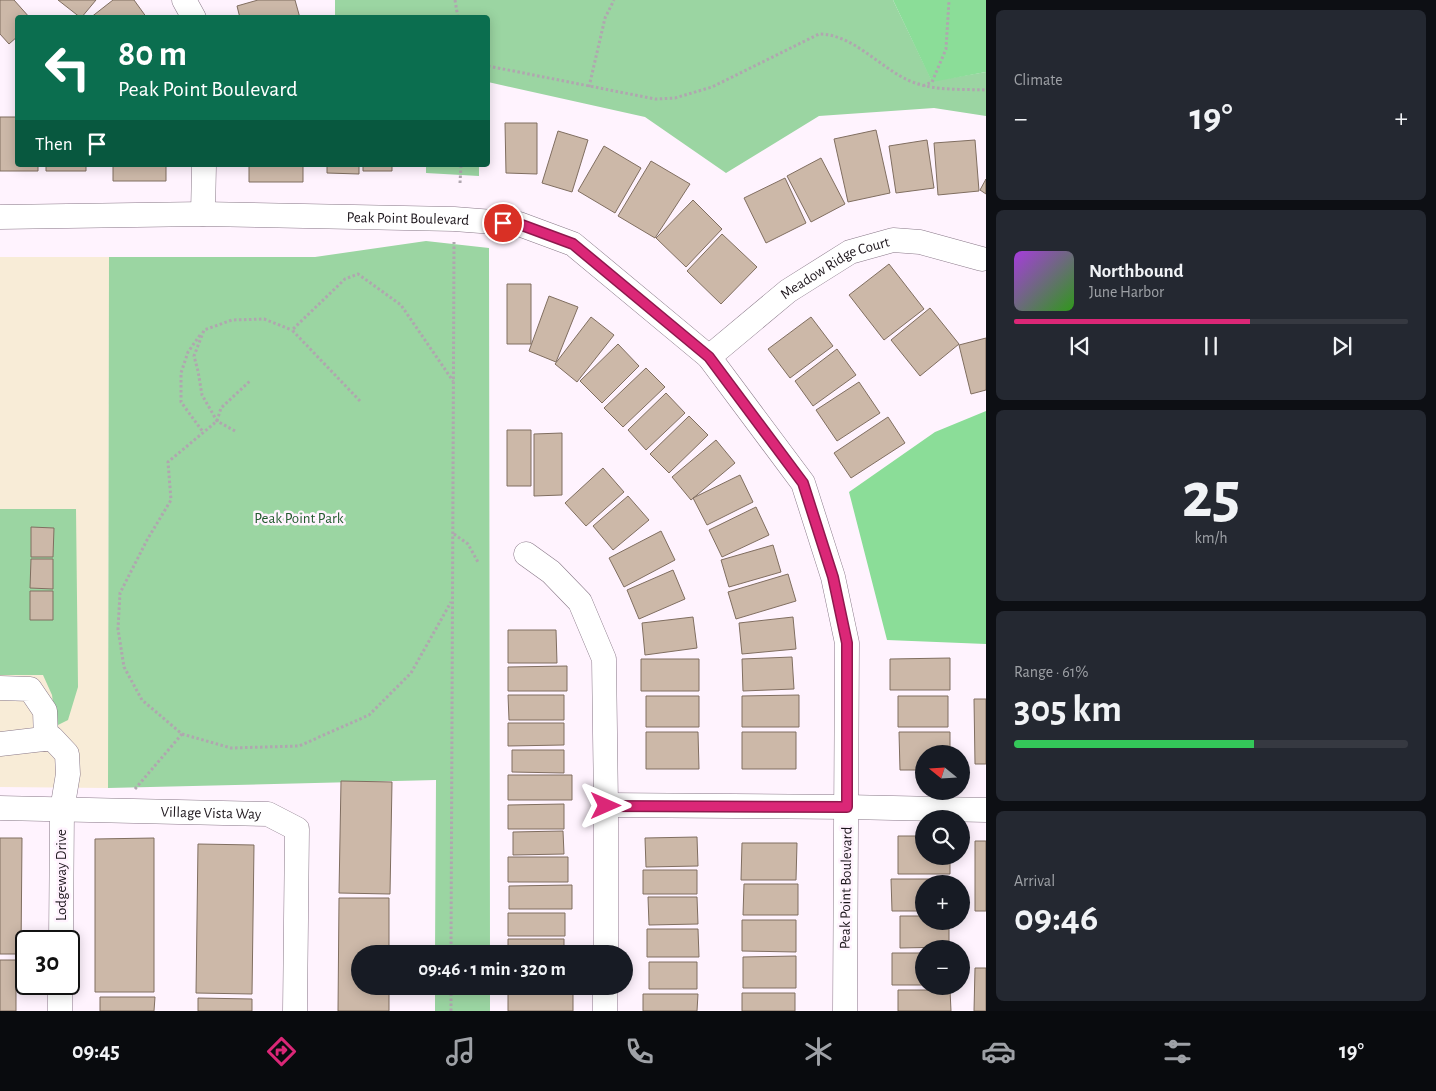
<!DOCTYPE html>
<html lang="en">
<head>
<meta charset="utf-8">
<style>
  body { margin:0; font-family:"Alegreya Sans",sans-serif; background:#242831; color:#f1f3f6; height:100vh; display:flex; flex-direction:column; font-size:19px; white-space:nowrap }
  * { box-sizing:border-box; margin:0 }
  p { font-size:16px; color:#9ea1a6 }
  .icon { flex:none; width:28px; height:28px; fill:none; stroke:currentColor; stroke-width:2; stroke-linecap:round; stroke-linejoin:round }
  .map { position:relative; flex:1; overflow:hidden }
  .panel { display:flex; flex-direction:column; gap:10px; padding:10px; background:#0d0f14; width:450px }
  .panel>* { flex:none }
  .top-card { position:absolute; left:15px; top:15px; width:475px; height:152px; border-radius:5px; box-shadow:0 2px 12px #0003; background:#0b6e4f; color:#fff; overflow:hidden }
  .needle { width:32px; rotate:288deg }
  .tools { position:absolute; left:915px; top:745px; display:grid; gap:10px }
  .tools a { display:grid; place-items:center; width:55px; height:55px; border-radius:50%; background:#171b24; box-shadow:0 2px 12px #0003; font-size:25px }
  .speed { position:absolute; left:15px; top:930px; display:flex; gap:10px; font-size:25px; font-weight:700; text-align:center }
  .speed>* { display:grid; place-content:center; width:65px; height:65px; border-radius:50%; background:#171b24; box-shadow:0 2px 12px #0003; line-height:1 }
  .speed .limit { border:2px solid #111; border-radius:8px; background:#fff; color:#111 }
  .pin { position:absolute; display:grid; place-items:center; width:42px; height:42px; color:#fff; margin:-21px; border:2px solid #fff; border-radius:50%; box-shadow:0 1px 5px #0007 }
  .me { position:absolute; width:55px; margin:-28px; rotate:90deg; stroke-linejoin:round; filter:drop-shadow(0 0 4px #0008) }
  .turn { display:flex; align-items:center; gap:18px; height:105px; padding:0 20px; font-size:22px }
  .turn .icon { width:65px; height:65px; stroke-width:2.5 }
  .turn b { display:block; font-size:35px; line-height:42px }
  .then { display:flex; align-items:center; height:48px; padding:0 20px; background:#0003; gap:10px; font-size:19px }
  .big { font-size:38px; font-weight:700; line-height:1.1 }
  .panel .tile { flex:1; display:flex; flex-direction:column; justify-content:center; gap:8px; min-width:0; padding:0 18px; border-radius:8px; background:#242831 }
  .panel .dial { align-items:center; gap:0 }
  .dial b { font-size:65px; line-height:1 }
  .song { display:flex; align-items:center; gap:15px }
  .cover { width:60px; height:60px; border-radius:8px; background:linear-gradient(135deg,hsl(280 70% 55%),hsl(110 70% 35%)) }
  .played { height:5px; border-radius:2px; background:linear-gradient(90deg,#db2777 60%,#363941 60%) }
  .keys { display:flex; justify-content:space-around; direction:ltr }
  .heat { display:flex; justify-content:space-between; align-items:center; font-size:28px; direction:ltr }
  .charge { height:8px; border-radius:4px; background:linear-gradient(90deg,#34c759 61%,#363941 0) }
  .trip { position:absolute; left:351px; top:945px; width:282px; height:50px; border-radius:25px; background:#171b24; box-shadow:0 2px 12px #0003; font-weight:700; line-height:50px; text-align:center }
  .menu { display:flex; height:80px; justify-content:space-around; align-items:center; background:#090b0e; color:#9ea1a6 }
  .menu .icon { width:35px; height:35px }
  .menu .current { color:#db2777 }
  .menu b { font-size:22px; color:#f1f3f6 }
  main { display:flex; flex:1; min-height:0 }
  .map>svg:first-child { display:block }
  .education { fill:#f8ecd7 }
  .green { fill:#9bd5a2 }
  .forest { fill:#8bdd98 }
  .building { fill:#ccb8a8; stroke:#806e60 }
  .lines { fill:none; stroke-linecap:round; stroke-linejoin:round }
  .minor-casing { stroke:#897888; stroke-width:25 }
  .path { stroke:#b0a6af; stroke-width:3; stroke-dasharray:2.5 2.5; stroke-linecap:butt }
  .minor { stroke:#fff; stroke-width:24 }
  .route-casing { stroke:#8e194d; stroke-width:12 }
  .route { stroke:#db2777; stroke-width:9 }
  .labels { text-anchor:middle; dominant-baseline:central; stroke-width:5; stroke-linejoin:round; paint-order:stroke }
  .street-label { font-size:15px; fill:#1d161c; stroke:#fff3fe }
  .park-label { font-size:15px; fill:#225a2e; stroke:#fff3fe }
</style>
</head>
<body>
<main>
<div class="map">
<svg width="986" height="1011" viewBox="0 0 986 1011">
  <rect width="100%" height="100%" fill="#fff3fe"/>
  <path class="education" d="M0 257H109L108 788 0 787Z"/>
  <path class="green" d="M335 0H893L932 81 986 72V116L934 108 819 116 726 173 645 117 488 82V18H335Z
    M426 165H479V176L426 173Z
    M426 241 489 248 490 954H435L436 780 108 788 109 257H315Z
    M0 509H76L78 687 68 720 56 726 52 695 43 675H0Z
    M435 986H490V1011H435Z"/>
  <path class="forest" d="M893 0H986V72L932 82Z
    M986 411V644L887 640 849 492 935 432Z"/>
  <path class="building" d="M0 0H14L30 18H18V36L9 44 0 34Z
    M58 0H96L81 18Z
    M113 0H134L147 18H90Z
    M258 0H295L300 18H240L237 6Z
    M0 117H18V165H38V171H0Z
    M505 123H537V174L506 173Z
    M876 130 890 193 848 202 834 139Z
    M558 131 588 140 572 192 542 183Z
    M927 140 934 188 896 193 889 146Z
    M975 140 979 191 938 195 934 143Z
    M604 146 641 168 615 213 578 191Z
    M821 158 845 204 811 222 787 176Z
    M651 161 690 184 655 238 618 216Z
    M46 165H86V171H46Z
    M113 165H166V181H113Z
    M249 165H303V182H249Z
    M327 165H359V174L327 173Z
    M363 165H392V171H363Z
    M785 178 806 223 766 243 744 198Z
    M986 179V194L980 190Z
    M693 200 722 229 686 267 656 238Z
    M722 234 757 267 721 304 687 271Z
    M889 264 924 309 884 340 849 295Z
    M507 284H531V344H507Z
    M549 296 578 307 556 362 529 351Z
    M930 308 959 344 920 376 891 340Z
    M591 317 614 335 577 382 555 364Z
    M811 317 833 346 790 378 768 349Z
    M986 338V390L971 394 959 345Z
    M618 344 639 366 602 403 580 381Z
    M837 349 856 375 813 406 795 381Z
    M646 368 665 387 623 427 604 408Z
    M859 382 880 413 837 441 816 410Z
    M666 393 685 413 646 450 628 430Z
    M689 416 708 435 669 473 650 454Z
    M888 417 905 443 851 478 834 453Z
    M507 430H531V486H507Z
    M562 433V495L534 496V434Z
    M716 440 735 463 691 500 672 477Z
    M603 468 624 492 586 526 565 503Z
    M740 475 753 502 707 525 693 498Z
    M628 496 649 520 613 550 593 526Z
    M756 507 769 535 722 557 709 530Z
    M31 527 54 528 53 557H31Z
    M661 531 675 560 624 587 609 558Z
    M773 545 781 572 729 587 721 560Z
    M31 559H53V589L30 588Z
    M673 570 685 599 639 619 627 590Z
    M788 574 796 601 736 619 728 592Z
    M30 591H53V620H30Z
    M693 617 697 648 645 655 642 623Z
    M793 617 796 649 742 654 739 623Z
    M508 630H556L557 663H508Z
    M792 657 794 689 743 691 742 659Z
    M950 658V690H890V659Z
    M641 659H699V691H641Z
    M567 666V691H508V667Z
    M508 695H564V720H509Z
    M799 695V727H742V696Z
    M646 696H699V727H646Z
    M898 696H948V727H898Z
    M974 699H986V764H975Z
    M508 723H564V745L508 746Z
    M646 732H698L699 769H646Z
    M742 732H796V769H742Z
    M899 732H950V754H924V770H900Z
    M512 750H564V773L512 772Z
    M508 775H572V800H508Z
    M341 781 392 782 390 894 339 893Z
    M564 804V829H508V805Z
    M563 831 564 854 513 855V832Z
    M898 836H924V856H950V874H898Z
    M697 837 698 866 646 867 645 838Z
    M0 838H22L21 954H0Z
    M154 838V992H95V839Z
    M975 841H986V911H975Z
    M742 843H797L796 880H741Z
    M198 844 254 845 252 994 196 993Z
    M508 857H568V882H508Z
    M643 870H697V894H643Z
    M891 879H950V884H924V911H892Z
    M744 884H798V915H743Z
    M572 885V909H509V886Z
    M648 897H697L698 924 649 925Z
    M339 898H389V954H360V986H389V1011H338Z
    M508 913H565V936H508Z
    M900 916H924V921H949V947L900 948Z
    M742 920H796V952L742 951Z
    M647 929H698L699 957H647Z
    M508 939H564V954H508Z
    M892 953H924V985H892Z
    M796 956V988H743V957Z
    M0 960H16V1011H0Z
    M649 962H697V989H649Z
    M975 968H986V1011H974Z
    M508 986H571V991H508Z
    M898 990H950L951 1011H898Z
    M742 993H795V1011H742Z
    M508 994H573V1011H508Z
    M643 994H698L697 1011H643Z
    M100 997H155L154 1011H100Z
    M198 998 252 999V1011H198Z"/>
  <g class="lines">
    <defs>
      <g id="minor">
        <path d="M184 0 194 18"/>
        <path d="M203 214 204 165"/>
        <path id="s1" d="M0 217 203 214 454 219 519 224 573 244 709 357 803 483 833 577 847 643 845 1011"/>
        <path id="s2" d="M709 357 788 291 850 252 893 240 920 242 982 259"/>
        <path d="M526 554 551 572 580 602 604 659 606 805V954"/>
        <path d="M0 688 30 689 45 711 46 739"/>
        <path d="M0 744 52 738 67 754 68 774 62 810 61 941"/>
        <path d="M606 805 847 807 986 810"/>
        <path id="s3" d="M0 808 268 814 297 829 295 1011"/>
        <path d="M60 1011V984"/>
        <path d="M605 1011V986"/>
      </g>
    </defs>
    <use href="#minor" class="minor-casing"/>
    <path class="path" d="M455 0 458 18
      M488 66 655 99 675 98 712 87 819 34C853 34 880 68 910 81 933 91 961 89 986 90
      M923 86 932 82 946 49 949 0
      M589 87 605 18 614 0
      M460 183 461 165
      M200 335 188 352 181 373V402L203 432
      M360 401 292 330 345 279 358 274 401 305 453 381
      M235 431 217 421 202 395 198 371 194 356 204 330 232 320 264 319 292 330
      M454 534 468 544 479 564
      M182 734 231 748 299 746 369 715 411 673 451 602
      M135 789 182 734 142 700 124 667 118 629 120 593 147 540 171 500 168 462 217 421 221 408 251 380
      M451 954 454 242
      M451 1011V986"/>
    <use href="#minor" class="minor"/>
  </g>
  <g class="lines">
    <defs>
      <path id="route" d="M503 223 519 224 573 244 709 357 803 483 833 577 847 643V807L606 806"/>
    </defs>
    <use href="#route" class="route-casing"/>
    <use href="#route" class="route"/>
  </g>
  <g class="labels">
    <g class="street-label">
      <text stroke="none"><textPath href="#s1" startOffset="408">Peak Point Boulevard</textPath></text>
      <text stroke="none"><textPath href="#s2" startOffset="156">Meadow Ridge Court</textPath></text>
      <text stroke="none"><textPath href="#s3" startOffset="211">Village Vista Way</textPath></text>
      <text transform="translate(61 875) rotate(-90)">Lodgeway Drive</text>
      <text transform="translate(846 888) rotate(-89)">Peak Point Boulevard</text>
    </g>
    <g class="park-label">
      <text x="299" y="518">Peak Point Park</text>
    </g>
  </g>
</svg>
<div class="tools">
<a><svg class="needle" viewBox="-14 -14 28 28"><path d="M0-13l5 13h-10z" fill="#e53935"/><path d="M0 13l5-13h-10z" fill="#9ea1a6"/></svg></a>
<a><svg class="icon" aria-label="search" viewBox="0 0 24 24"><circle cx="10" cy="10" r="6"/><path d="M15 15l6 6"/></svg></a>
<a>+</a>
<a>−</a>
</div>
<div class="speed"><div class="limit">30</div></div>
<div class="pin" style="left:503px;top:223px;background:#d93025"><svg class="icon" aria-label="arrive" viewBox="0 0 24 24"><path d="M6 21V4h12l-3 4 3 4H6"/></svg></div>
<svg class="me" style="left:606px;top:806px" viewBox="-20 -20 40 40"><path d="M0-17L14 15 0 8-14 15z" fill="#db2777" stroke="#fff" stroke-width="4"/></svg>
<div class="trip">09:46 · 1 min · 320 m</div>
<div class="top-card">
<div class="turn"><svg class="icon" aria-label="left" viewBox="0 0 24 24"><path d="M17 20v-9H6M10 6l-5 5 5 5"/></svg><div><b>80 m</b>Peak Point Boulevard</div></div>
<div class="then">Then<svg class="icon" aria-label="arrive" viewBox="0 0 24 24"><path d="M6 21V4h12l-3 4 3 4H6"/></svg></div>
</div>
</div>
<section class="panel">
<div class="tile"><p>Climate</p>
<div class="heat"><a>−</a><b class="big">19°</b><a>+</a></div>
</div>
<div class="tile">
<div class="song"><i class="cover"></i><div><b>Northbound</b><p>June Harbor</p></div></div>
<div class="played"></div>
<div class="keys"><svg class="icon" aria-label="previous" viewBox="0 0 24 24"><path d="M18 5L8 12l10 7zM5 5v14"/></svg><svg class="icon" aria-label="pause" viewBox="0 0 24 24"><path d="M8 5v14M16 5v14"/></svg><svg class="icon" aria-label="next" viewBox="0 0 24 24"><path d="M6 5l10 7-10 7zM19 5v14"/></svg></div>
</div>
<div class="tile dial"><b>25</b><p>km/h</p></div>
<div class="tile"><p>Range · 61%</p><b class="big">305 km</b><div class="charge"></div></div>
<div class="tile"><p>Arrival</p><b class="big">09:46</b></div>
</section>
</main>
<nav class="menu">
<b>09:45</b>
<svg class="icon current" aria-label="directions" viewBox="0 0 24 24"><path d="M12 3l9 9-9 9-9-9zM9 14v-3h6M13 9l2 2-2 2"/></svg>
<svg class="icon" aria-label="music" viewBox="0 0 24 24"><path d="M9 18V5l10-2v13"/><circle cx="6" cy="18" r="3"/><circle cx="16" cy="16" r="3"/></svg>
<svg class="icon" aria-label="phone" viewBox="0 0 24 24"><path d="M5 4h4l2 5-3 2q2 4 5 5l2-3 5 2v4C11 20 4 13 5 4z"/></svg>
<svg class="icon" aria-label="climate" viewBox="0 0 24 24"><path d="M12 3v18M4 7l16 10M4 17L20 7"/></svg>
<svg class="icon" aria-label="car" viewBox="0 0 24 24"><path d="M5 17H2v-5l4-1 3-4h7l3 4 3 1v5h-3M9 17h6M6 11h13"/><circle cx="7" cy="17" r="2"/><circle cx="17" cy="17" r="2"/></svg>
<svg class="icon" aria-label="filters" viewBox="0 0 24 24"><path d="M4 7h16M4 17h16"/><circle cx="9" cy="7" r="2"/><circle cx="15" cy="17" r="2"/></svg>
<b>19°</b>
</nav>
</body>
</html>
